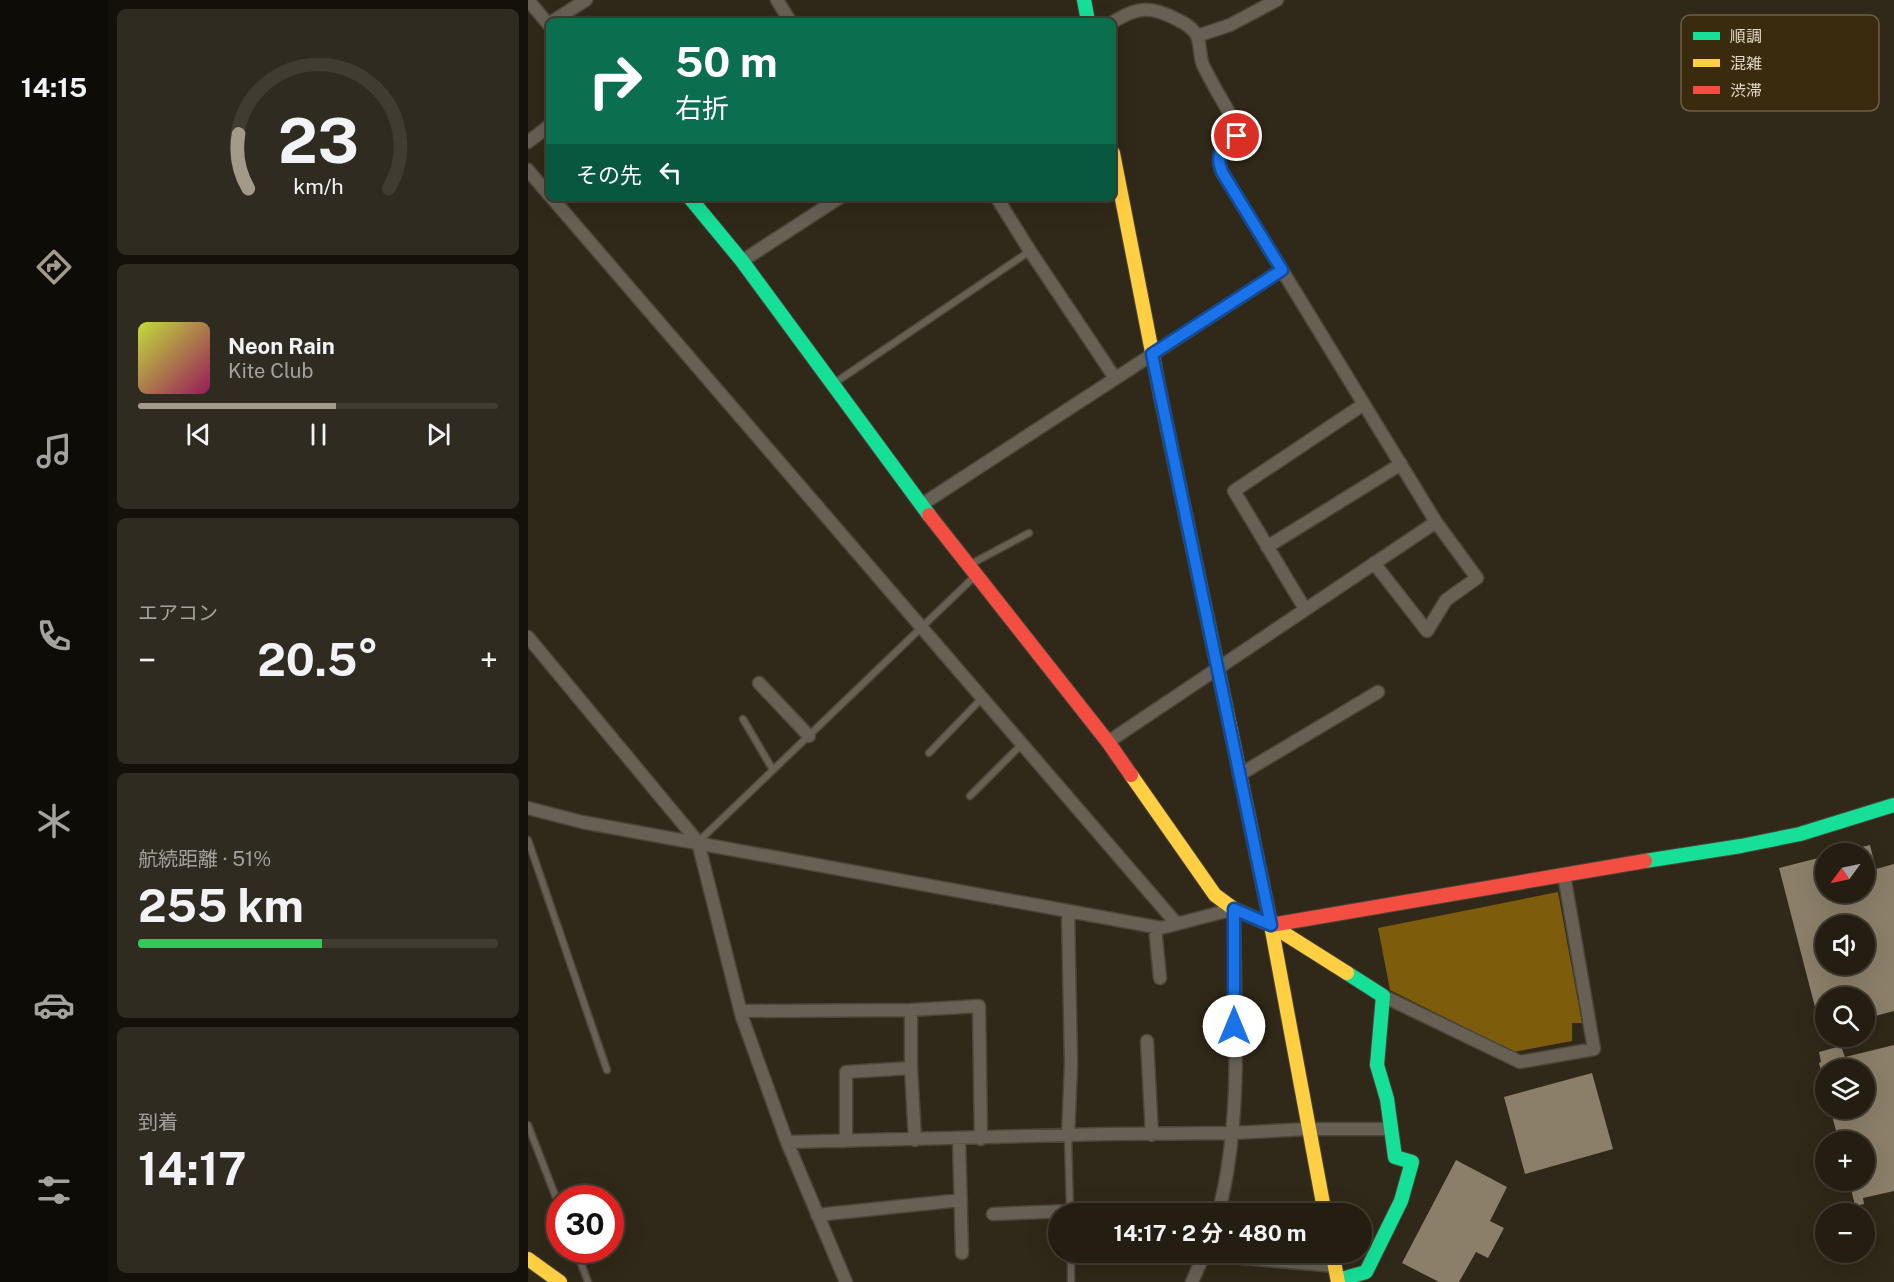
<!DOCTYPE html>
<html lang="ja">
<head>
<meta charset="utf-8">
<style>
  body { margin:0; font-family:"Public Sans","Noto Sans JP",sans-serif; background:#302b20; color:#f1f3f6; height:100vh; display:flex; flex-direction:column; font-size:22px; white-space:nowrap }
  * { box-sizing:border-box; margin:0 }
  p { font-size:20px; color:#a3a29f }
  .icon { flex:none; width:33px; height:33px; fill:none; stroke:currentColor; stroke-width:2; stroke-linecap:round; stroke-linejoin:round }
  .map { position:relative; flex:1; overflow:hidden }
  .panel { display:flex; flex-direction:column; gap:9px; padding:9px; background:#14100a; width:420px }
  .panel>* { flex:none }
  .guide { position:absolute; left:18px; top:18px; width:570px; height:183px; border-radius:9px; box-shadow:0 6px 24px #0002,0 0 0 2px #413c32; background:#0b6e4f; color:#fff; overflow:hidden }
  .needle { width:39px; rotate:237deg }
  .controls { position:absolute; left:1287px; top:843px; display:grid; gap:12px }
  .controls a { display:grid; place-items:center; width:60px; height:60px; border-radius:50%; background:#241e12; box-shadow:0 6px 24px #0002,0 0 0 2px #413c32; font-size:30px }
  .speed { position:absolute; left:18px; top:1185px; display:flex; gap:12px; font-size:30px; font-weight:700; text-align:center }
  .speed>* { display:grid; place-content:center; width:78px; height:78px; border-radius:50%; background:#241e12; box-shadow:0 6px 24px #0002,0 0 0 2px #413c32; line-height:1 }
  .speed .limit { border:9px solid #d22; background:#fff; color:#111 }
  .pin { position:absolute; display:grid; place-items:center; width:51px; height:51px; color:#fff; margin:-26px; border:3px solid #fff; border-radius:50%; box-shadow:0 2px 6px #0007 }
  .me { position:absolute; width:66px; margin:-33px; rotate:0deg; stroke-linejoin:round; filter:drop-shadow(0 0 4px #0008) }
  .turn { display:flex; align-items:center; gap:21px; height:126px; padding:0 30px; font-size:27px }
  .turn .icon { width:78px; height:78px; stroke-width:2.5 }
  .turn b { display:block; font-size:42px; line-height:51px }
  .then { display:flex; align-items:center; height:57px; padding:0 30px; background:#0003; gap:12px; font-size:22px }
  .big { font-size:45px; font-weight:700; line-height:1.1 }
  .panel .card { flex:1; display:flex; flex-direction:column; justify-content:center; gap:9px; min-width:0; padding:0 21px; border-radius:9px; background:#302b20 }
  .panel .dial { align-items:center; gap:0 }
  .dial svg { height:156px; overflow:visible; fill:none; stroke:#413c32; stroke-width:7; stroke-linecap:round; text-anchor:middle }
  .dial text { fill:#f1f3f6; stroke:none }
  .song { display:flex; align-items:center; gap:18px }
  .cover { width:72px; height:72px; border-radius:9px; background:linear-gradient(135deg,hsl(70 70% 55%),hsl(330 70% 35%)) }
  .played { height:6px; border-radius:3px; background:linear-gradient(90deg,#a39a8a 55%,#413c32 55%) }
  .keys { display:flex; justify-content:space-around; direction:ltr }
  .heat { display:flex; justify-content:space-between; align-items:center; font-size:33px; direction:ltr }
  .charge { height:9px; border-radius:4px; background:linear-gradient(90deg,#34c759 51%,#413c32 0) }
  .trip { position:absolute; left:520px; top:1203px; width:324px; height:60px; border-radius:30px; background:#241e12; box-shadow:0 6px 24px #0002,0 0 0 2px #413c32; font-weight:700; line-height:60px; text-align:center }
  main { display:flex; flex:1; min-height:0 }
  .dock { display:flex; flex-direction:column; width:108px; justify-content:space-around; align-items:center; background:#0e0c07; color:#a3a29f }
  .dock .icon { width:42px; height:42px }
  .dock .selected { color:#a39a8a }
  .dock b { font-size:27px; color:#f1f3f6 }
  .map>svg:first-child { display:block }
  .water { fill:#7d5c0c }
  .building { fill:#8b7f69; fill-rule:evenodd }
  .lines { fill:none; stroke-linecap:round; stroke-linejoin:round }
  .lane-casing { stroke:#4c4539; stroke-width:9 }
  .street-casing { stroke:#4c4539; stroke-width:15 }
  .fast-casing { stroke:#4c4539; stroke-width:16 }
  .slow-casing { stroke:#4c4539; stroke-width:16 }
  .jam-casing { stroke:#4c4539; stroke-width:16 }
  .lane { stroke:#666055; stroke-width:6 }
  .street { stroke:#666055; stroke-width:12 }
  .fast { stroke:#16e098; stroke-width:14 }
  .slow { stroke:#ffcf43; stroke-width:14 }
  .jam { stroke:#f24e42; stroke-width:14 }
  .route-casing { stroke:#114b97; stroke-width:15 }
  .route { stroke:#1a73e8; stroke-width:10 }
  .key { fill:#3a2b0e; stroke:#6c5f46; stroke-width:1.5 }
  .key-label { font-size:16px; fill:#e1d8c7 }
</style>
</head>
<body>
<main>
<nav class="dock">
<b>14:15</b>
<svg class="icon selected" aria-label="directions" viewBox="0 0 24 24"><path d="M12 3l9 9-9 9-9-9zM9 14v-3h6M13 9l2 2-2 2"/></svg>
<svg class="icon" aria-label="music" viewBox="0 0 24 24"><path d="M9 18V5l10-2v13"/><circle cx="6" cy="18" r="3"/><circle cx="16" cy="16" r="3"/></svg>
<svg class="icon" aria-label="phone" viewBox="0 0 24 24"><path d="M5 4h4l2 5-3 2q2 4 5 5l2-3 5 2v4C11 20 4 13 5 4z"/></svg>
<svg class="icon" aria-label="climate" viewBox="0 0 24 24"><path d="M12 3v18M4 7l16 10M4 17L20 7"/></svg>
<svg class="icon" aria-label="car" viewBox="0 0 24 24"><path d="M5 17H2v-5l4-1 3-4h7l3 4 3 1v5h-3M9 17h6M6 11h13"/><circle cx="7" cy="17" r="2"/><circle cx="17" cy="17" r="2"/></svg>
<svg class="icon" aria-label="filters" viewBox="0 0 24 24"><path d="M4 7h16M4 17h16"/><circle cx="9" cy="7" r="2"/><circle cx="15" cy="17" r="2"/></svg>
</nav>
<section class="panel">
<div class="card dial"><svg viewBox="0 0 100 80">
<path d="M14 69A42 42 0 1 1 86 69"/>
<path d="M14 69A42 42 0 0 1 9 41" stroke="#a39a8a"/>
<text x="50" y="56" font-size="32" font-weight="700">23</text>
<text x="50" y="72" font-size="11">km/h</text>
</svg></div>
<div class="card">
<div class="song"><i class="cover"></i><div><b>Neon Rain</b><p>Kite Club</p></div></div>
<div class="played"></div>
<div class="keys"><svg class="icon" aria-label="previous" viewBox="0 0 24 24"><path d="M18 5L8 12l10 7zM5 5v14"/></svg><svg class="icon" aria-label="pause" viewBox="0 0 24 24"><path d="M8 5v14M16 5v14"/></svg><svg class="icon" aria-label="next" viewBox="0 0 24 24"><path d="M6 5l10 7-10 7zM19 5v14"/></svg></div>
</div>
<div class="card"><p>エアコン</p>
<div class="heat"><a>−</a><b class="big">20.5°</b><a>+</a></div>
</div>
<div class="card"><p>航続距離 · 51%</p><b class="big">255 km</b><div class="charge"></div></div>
<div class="card"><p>到着</p><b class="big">14:17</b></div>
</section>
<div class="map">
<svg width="1366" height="1282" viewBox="0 0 1366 1282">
  <rect width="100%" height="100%" fill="#302818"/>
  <path class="water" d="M1030 892 1054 1023H1044V1041L986 1052 862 990 850 928Z"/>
  <path class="building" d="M1342 845 1348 869 1366 864V1011L1336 1019V998H1298V1038H1295L1251 868 1298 856V892H1336V854L1310 853ZM1298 926H1336V964H1298Z
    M1366 1045V1191L1335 1198 1336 1204 1327 1206 1321 1180H1336V1142H1311L1302 1108H1336V1070H1298L1297 1086 1291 1063 1293 1062 1291 1052 1313 1046 1317 1057Z
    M1064 1073 1085 1149 997 1174 976 1097Z
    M928 1160 979 1187 962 1221 976 1228 960 1258 948 1252 931 1282H911L874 1263Z"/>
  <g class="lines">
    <defs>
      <path id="lane" d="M305 384 502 251
        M441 565 501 533
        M215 719 245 770
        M401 753 454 698
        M442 796 494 744
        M0 840 79 1070
        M170 842 446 577
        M0 1125 32 1208
        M540 1137 542 1211
        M48 1250 60 1282
        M543 1252V1282"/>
      <path id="street" d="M0 0 21 25
        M249 0 262 21
        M25 21 58 0
        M669 36 702 25 749 0
        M0 142 21 126
        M0 170 21 195
        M24 198 648 923
        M469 198 502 251 587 378
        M214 261 311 198
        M393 505 754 270
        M739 547 873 464
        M846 563 899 631 918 600 949 578 908 522
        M777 609 706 491 836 404
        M0 637 170 842 214 1017 259 1142 318 1282
        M231 683 281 736
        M580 742 908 522 694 172C686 150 696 150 709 136V127C698 106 685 86 675 65 671 56 673 42 668 34 663 27 657 23 650 20 624 6 610 6 585 22
        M711 775 850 692
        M0 808 54 822 633 928 706 909C706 1007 716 1118 690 1214
        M540 912 543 1064 540 1137
        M627 927 632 978
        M855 996 992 1062 1066 1049 1036 875
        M383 1010V1068L387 1140
        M213 1011 383 1010 451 1006 453 1139
        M619 1041 624 1135
        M431 1139 434 1253
        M318 1141V1072L383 1068
        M259 1142 581 1134 704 1133 780 1129H863
        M465 1214 542 1211
        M289 1215 433 1200
        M692 1256 807 1266
        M664 1282 677 1252"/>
      <path id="fast" d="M556 0 560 21
        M162 198 214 261 401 515
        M633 398 699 712
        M1117 861 1213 846 1272 834 1366 805
        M810 1280 838 1272 873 1201 884 1162 867 1157 859 1099 849 1065 855 996 819 973"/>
      <path id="slow" d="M585 153 633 398
        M699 712 743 925 797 1214
        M603 775 687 895 706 909 743 925 819 973
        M804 1252 810 1282
        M0 1259 32 1282"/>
      <path id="jam" d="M401 515 580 742 603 775
        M743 925 1117 861"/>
    </defs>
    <use href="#lane" class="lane-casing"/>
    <use href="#street" class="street-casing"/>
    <use href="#fast" class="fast-casing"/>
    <use href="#slow" class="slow-casing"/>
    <use href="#jam" class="jam-casing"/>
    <use href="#lane" class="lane"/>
    <use href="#street" class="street"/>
    <use href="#fast" class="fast"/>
    <use href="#slow" class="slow"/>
    <use href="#jam" class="jam"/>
  </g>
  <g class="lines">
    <defs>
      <path id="route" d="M706 1026V909L743 925 624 354 754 270 694 172C686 150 696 150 709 136"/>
    </defs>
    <use href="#route" class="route-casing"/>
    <use href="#route" class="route"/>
  </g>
  <rect x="1153" y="15" width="198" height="96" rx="9" class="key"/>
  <rect x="1165" y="32" width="27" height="8" fill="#16e098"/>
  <rect x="1165" y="59" width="27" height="8" fill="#ffcf43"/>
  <rect x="1165" y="86" width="27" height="8" fill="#f24e42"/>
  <g class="key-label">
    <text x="1202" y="42">順調</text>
    <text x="1202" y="69">混雑</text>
    <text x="1202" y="96">渋滞</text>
  </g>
</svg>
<div class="controls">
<a><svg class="needle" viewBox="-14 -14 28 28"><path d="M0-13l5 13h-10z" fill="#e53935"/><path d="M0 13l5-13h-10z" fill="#a3a29f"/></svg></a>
<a><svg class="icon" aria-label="sound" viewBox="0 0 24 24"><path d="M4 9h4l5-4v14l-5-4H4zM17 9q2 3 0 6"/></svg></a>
<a><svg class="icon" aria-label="search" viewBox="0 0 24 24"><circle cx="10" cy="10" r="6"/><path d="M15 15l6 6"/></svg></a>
<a><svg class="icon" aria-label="layers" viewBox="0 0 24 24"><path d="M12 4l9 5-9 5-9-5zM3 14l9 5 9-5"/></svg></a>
<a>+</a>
<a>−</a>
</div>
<div class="speed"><div class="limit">30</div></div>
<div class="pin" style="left:709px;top:136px;background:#d93025"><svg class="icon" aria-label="arrive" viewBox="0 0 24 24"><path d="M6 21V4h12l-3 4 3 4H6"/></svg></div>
<svg class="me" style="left:706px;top:1026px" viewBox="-20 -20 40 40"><circle r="19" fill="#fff"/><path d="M0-13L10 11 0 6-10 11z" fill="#1a73e8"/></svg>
<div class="trip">14:17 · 2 分 · 480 m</div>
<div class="guide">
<div class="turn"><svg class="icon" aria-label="right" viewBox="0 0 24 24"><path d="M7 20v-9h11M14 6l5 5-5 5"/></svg><div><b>50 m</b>右折</div></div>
<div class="then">その先<svg class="icon" aria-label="left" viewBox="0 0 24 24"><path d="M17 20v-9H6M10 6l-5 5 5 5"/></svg></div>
</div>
</div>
</main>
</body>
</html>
